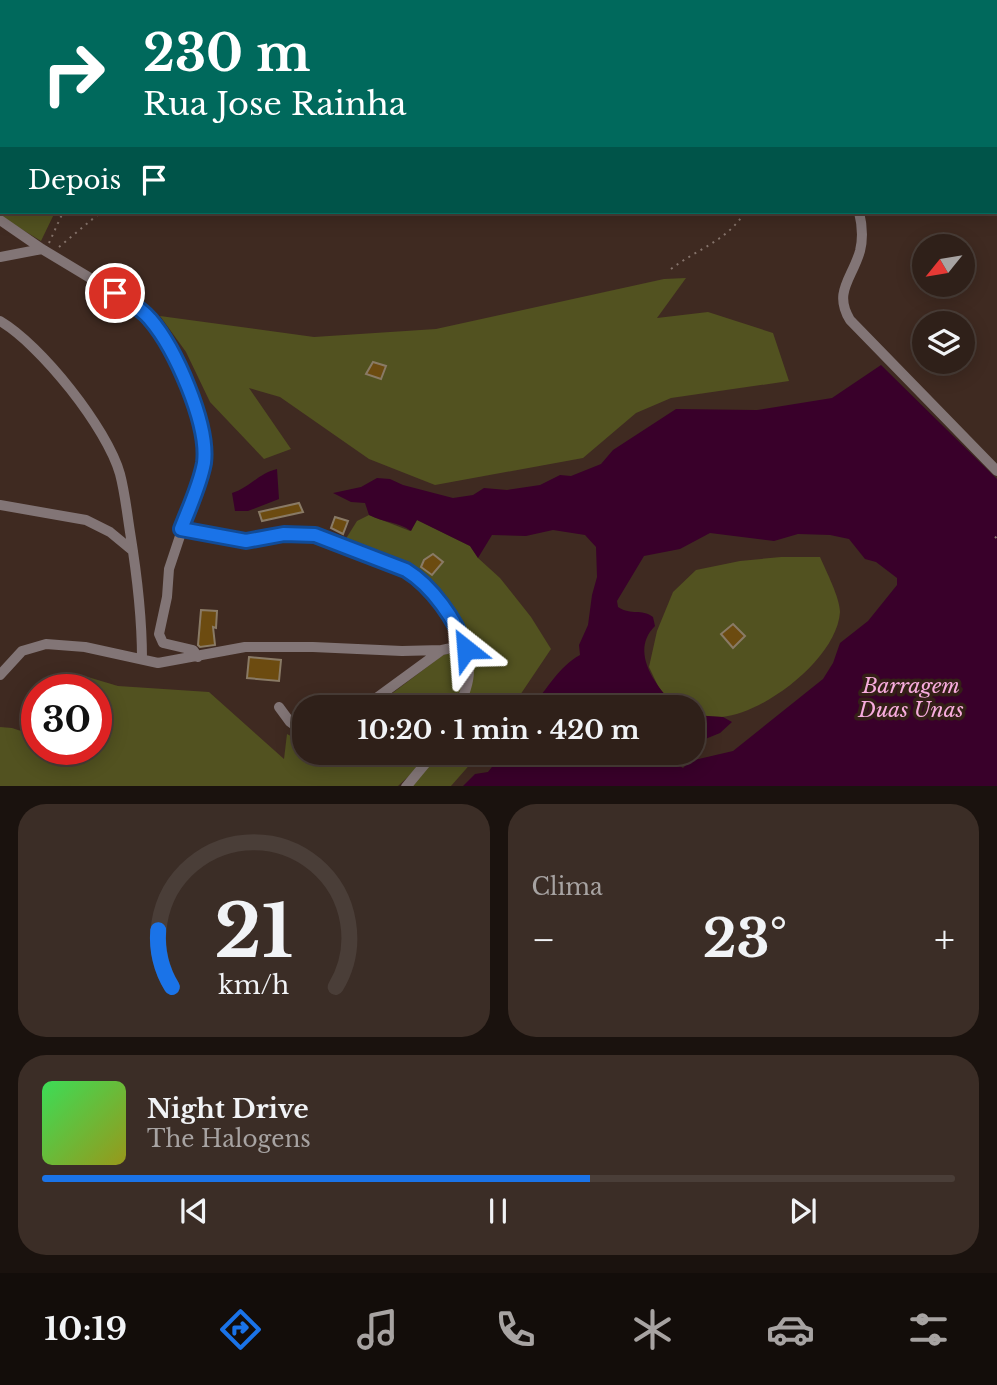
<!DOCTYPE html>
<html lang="pt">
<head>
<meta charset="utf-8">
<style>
  body { margin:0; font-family:"Libre Baskerville",serif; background:#3b2d26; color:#f1f3f6; height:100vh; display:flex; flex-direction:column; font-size:26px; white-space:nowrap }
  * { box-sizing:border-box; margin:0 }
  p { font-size:23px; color:#a7a3a2 }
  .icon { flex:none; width:38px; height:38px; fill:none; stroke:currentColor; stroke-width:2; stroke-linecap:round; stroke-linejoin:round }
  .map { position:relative; height:786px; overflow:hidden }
  .details { display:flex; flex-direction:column; gap:18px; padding:18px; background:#1a120e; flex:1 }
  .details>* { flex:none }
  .hud { position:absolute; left:0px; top:0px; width:998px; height:214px; box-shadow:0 4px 18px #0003,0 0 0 2px #4a3e38; background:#00695c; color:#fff; overflow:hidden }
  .needle { width:46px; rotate:240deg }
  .controls { position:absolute; left:912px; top:234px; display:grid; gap:14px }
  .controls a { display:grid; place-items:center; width:63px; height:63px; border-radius:50%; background:#2f2019; box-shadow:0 4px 18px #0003,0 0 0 2px #4a3e38; font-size:35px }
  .speed { position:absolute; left:21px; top:674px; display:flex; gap:14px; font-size:35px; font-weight:700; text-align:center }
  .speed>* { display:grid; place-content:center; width:91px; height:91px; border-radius:50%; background:#2f2019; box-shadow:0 4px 18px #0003,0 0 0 2px #4a3e38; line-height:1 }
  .speed .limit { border:10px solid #d22; background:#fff; color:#111 }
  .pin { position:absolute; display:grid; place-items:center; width:60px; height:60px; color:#fff; margin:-30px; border:4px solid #fff; border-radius:50%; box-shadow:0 2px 7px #0007 }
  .me { position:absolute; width:77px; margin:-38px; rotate:332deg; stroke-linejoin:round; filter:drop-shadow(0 0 5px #0008) }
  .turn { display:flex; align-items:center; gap:24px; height:147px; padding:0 28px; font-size:32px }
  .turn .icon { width:91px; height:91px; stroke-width:2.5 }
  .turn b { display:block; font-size:49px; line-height:60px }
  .then { display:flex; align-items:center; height:66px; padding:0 28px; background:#0003; gap:14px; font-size:26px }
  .big { font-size:52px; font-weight:700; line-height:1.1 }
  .details .card { flex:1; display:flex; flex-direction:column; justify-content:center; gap:10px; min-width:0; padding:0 24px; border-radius:28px; background:#3b2d26 }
  .details .dial { align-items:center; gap:0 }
  .dial svg { height:182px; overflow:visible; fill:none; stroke:#4a3e38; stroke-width:7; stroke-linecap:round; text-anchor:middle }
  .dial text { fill:#f1f3f6; stroke:none }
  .song { display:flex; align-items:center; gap:21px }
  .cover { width:84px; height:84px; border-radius:10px; background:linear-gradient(135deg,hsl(130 70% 55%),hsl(60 70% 35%)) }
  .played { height:7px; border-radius:4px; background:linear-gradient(90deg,#1a73e8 60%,#4a3e38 60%) }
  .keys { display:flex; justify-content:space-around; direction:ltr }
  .heat { display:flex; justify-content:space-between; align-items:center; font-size:38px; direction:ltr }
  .details .tiles { flex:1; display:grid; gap:18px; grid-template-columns:1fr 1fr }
  .card:last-child { grid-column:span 2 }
  .trip { position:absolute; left:292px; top:695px; width:413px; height:70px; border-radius:28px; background:#2f2019; box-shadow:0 4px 18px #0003,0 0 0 2px #4a3e38; font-weight:700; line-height:70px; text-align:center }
  .dock { display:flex; height:112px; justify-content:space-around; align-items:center; background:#130d0a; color:#a7a3a2 }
  .dock .icon { width:49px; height:49px }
  .dock .on { color:#1a73e8 }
  .dock b { font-size:32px; color:#f1f3f6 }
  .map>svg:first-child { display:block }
  .green { fill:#525220 }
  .water { fill:#39002a }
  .building { fill:#6c4b10; stroke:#897a65; stroke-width:2 }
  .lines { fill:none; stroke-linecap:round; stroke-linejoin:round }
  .path { stroke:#85736b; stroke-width:2; stroke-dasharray:2 5; stroke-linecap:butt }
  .street { stroke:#827576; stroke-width:10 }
  .route-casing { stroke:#114b97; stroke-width:18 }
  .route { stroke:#1a73e8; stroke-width:12 }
  .labels { text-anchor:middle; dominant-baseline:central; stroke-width:7; stroke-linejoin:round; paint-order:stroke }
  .water-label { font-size:21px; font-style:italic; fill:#f8acdd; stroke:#342017 }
</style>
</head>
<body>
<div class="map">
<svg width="997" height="787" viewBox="0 0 997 787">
  <rect width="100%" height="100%" fill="#3f2a21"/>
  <path class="green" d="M2 182V212H55L41 241 0 216Z
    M686 278 657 318 708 312 773 333 789 381 671 398 636 413 583 458 435 485 369 459 280 397 249 388 291 449 264 459 210 402 186 352 160 316 314 337 436 329 664 279Z
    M369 515 410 531 417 520 470 546 478 558 500 578 531 617 551 649 512 707H374L443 655 465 649 461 638 439 614 417 577 364 561 342 545 357 521Z
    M781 557H820C826 571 840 598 840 612 837 658 765 713 722 717 714 717 704 716 695 715H693V707H676L659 688 649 667 657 631 673 592 696 570 740 561Z
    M81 675 118 686 209 692 284 759 287 734 304 743V752L480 753 451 786H404L423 763 398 786H0V727L12 728 27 733 37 717V749H96V690L58 689Z"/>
  <path class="water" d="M881 365 997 479V786H463L475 774 488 772 503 753H658L683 768 690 761 733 751 823 679 833 663 840 643 868 621 897 585V578L876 562 865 559 849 539 830 535 798 534 774 541 710 533 680 549 644 556 617 601 618 607C632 616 641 608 653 617L655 626C629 652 656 686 676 707H531C548 689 558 667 580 655L579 645 588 625 592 595 597 577 596 547 585 535 553 530 526 536 492 535 478 558 470 546 417 520 411 531C397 521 384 523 369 515L365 503 351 502 333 493 361 487 377 478 390 479 403 485 453 498 473 495 484 488 507 490 540 485 560 475 571 476 601 464 613 450 676 409 757 410 832 398Z
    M277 469 279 499 248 511H235L232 493C249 488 259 473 277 469Z
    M693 715 723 717 732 722 720 733 693 744Z"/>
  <path class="building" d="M373 362 386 366 381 379 366 374Z
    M299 503 303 512 262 521 259 512Z
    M335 517 348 521 343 534 331 528Z
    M433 554 443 562 432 575 421 567 424 560Z
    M201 610 217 611 216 628 213 627 215 645 200 647 198 645Z
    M733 624 745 636 733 648 721 634Z
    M249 657 281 660 279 681 247 678Z"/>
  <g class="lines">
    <path class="path" d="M169 2 170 0
      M338 2 340 0
      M553 2 555 0
      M648 2 650 0
      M835 2 836 0
      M0 184 2 182
      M49 243 63 212
      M59 247 101 212
      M671 269C697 249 727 241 745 212
      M995 538 997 536"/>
    <path class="street" d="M28 2 30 0
      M950 2 951 0
      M0 41 2 38
      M859 212C862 224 863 239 860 251 852 279 833 292 850 320L997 471
      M0 220 42 249 130 302 150 319 173 356 199 415 205 449 204 464 169 569 167 597 159 634 163 643 193 650 198 657
      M0 257 42 249
      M0 321C41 345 107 428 120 474 125 493 127 513 130 532 137 575 142 616 142 659
      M0 505 86 520 110 532 133 551
      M181 529 246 541 284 534 315 535 406 570C433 587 470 637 469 670 469 683 464 695 459 707
      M0 675 22 651 46 644 85 647 158 663 245 647H313L402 651 442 650
      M279 707 290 722 304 732
      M364 707 442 650 465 645
      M406 787 435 752"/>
  </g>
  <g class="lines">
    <defs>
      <path id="route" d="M115 293C127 301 141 308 150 319 175 348 209 424 204 463 200 485 189 508 181 529L246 541 284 534 315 535 406 570C432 586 456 620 466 649"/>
    </defs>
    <use href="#route" class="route-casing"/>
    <use href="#route" class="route"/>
  </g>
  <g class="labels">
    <g class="water-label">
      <text x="911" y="686">Barragem<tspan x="911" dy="24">Duas Unas</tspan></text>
    </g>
  </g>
</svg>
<div class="controls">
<a><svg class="needle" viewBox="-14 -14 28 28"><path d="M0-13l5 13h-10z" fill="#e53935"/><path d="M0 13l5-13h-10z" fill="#a7a3a2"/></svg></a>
<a><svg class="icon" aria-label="layers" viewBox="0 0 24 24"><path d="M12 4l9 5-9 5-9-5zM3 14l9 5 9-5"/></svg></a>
</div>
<div class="speed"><div class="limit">30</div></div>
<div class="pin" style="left:115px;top:293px;background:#d93025"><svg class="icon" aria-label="arrive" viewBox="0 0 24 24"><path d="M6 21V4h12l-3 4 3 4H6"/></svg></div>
<svg class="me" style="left:466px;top:649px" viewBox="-20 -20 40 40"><path d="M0-17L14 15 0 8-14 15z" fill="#1a73e8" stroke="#fff" stroke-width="4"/></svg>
<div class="trip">10:20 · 1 min · 420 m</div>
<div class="hud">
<div class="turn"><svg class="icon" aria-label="right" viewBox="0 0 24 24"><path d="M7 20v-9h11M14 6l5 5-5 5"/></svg><div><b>230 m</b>Rua Jose Rainha</div></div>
<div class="then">Depois<svg class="icon" aria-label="arrive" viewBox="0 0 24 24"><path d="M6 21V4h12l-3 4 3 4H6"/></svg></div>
</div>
</div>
<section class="details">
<div class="tiles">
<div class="card dial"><svg viewBox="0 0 100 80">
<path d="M14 69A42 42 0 1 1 86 69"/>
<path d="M14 69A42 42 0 0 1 8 44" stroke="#1a73e8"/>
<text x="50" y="56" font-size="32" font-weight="700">21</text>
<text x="50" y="72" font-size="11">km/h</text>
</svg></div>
<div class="card"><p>Clima</p>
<div class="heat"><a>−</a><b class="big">23°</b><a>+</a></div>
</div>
<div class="card">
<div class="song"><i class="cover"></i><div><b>Night Drive</b><p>The Halogens</p></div></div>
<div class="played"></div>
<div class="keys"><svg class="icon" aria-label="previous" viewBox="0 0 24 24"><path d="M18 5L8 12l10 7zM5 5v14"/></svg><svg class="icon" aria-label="pause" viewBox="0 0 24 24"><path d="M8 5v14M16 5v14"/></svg><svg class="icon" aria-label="next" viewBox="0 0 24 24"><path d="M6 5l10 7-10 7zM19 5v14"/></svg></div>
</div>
</div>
</section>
<nav class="dock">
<b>10:19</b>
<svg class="icon on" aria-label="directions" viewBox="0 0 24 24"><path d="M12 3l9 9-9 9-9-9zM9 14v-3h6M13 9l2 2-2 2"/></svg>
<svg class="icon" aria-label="music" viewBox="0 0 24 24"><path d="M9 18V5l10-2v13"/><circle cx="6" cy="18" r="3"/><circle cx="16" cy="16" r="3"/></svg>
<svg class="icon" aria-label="phone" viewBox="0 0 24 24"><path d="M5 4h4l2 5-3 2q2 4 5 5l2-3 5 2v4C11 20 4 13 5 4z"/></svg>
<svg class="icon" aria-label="climate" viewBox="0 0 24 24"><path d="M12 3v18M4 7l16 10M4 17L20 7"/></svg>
<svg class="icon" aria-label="car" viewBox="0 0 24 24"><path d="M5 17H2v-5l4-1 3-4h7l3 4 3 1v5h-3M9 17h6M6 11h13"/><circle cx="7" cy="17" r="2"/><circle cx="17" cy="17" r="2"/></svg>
<svg class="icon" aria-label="filters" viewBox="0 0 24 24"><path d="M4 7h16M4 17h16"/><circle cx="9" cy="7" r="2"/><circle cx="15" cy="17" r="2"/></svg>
</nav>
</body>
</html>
